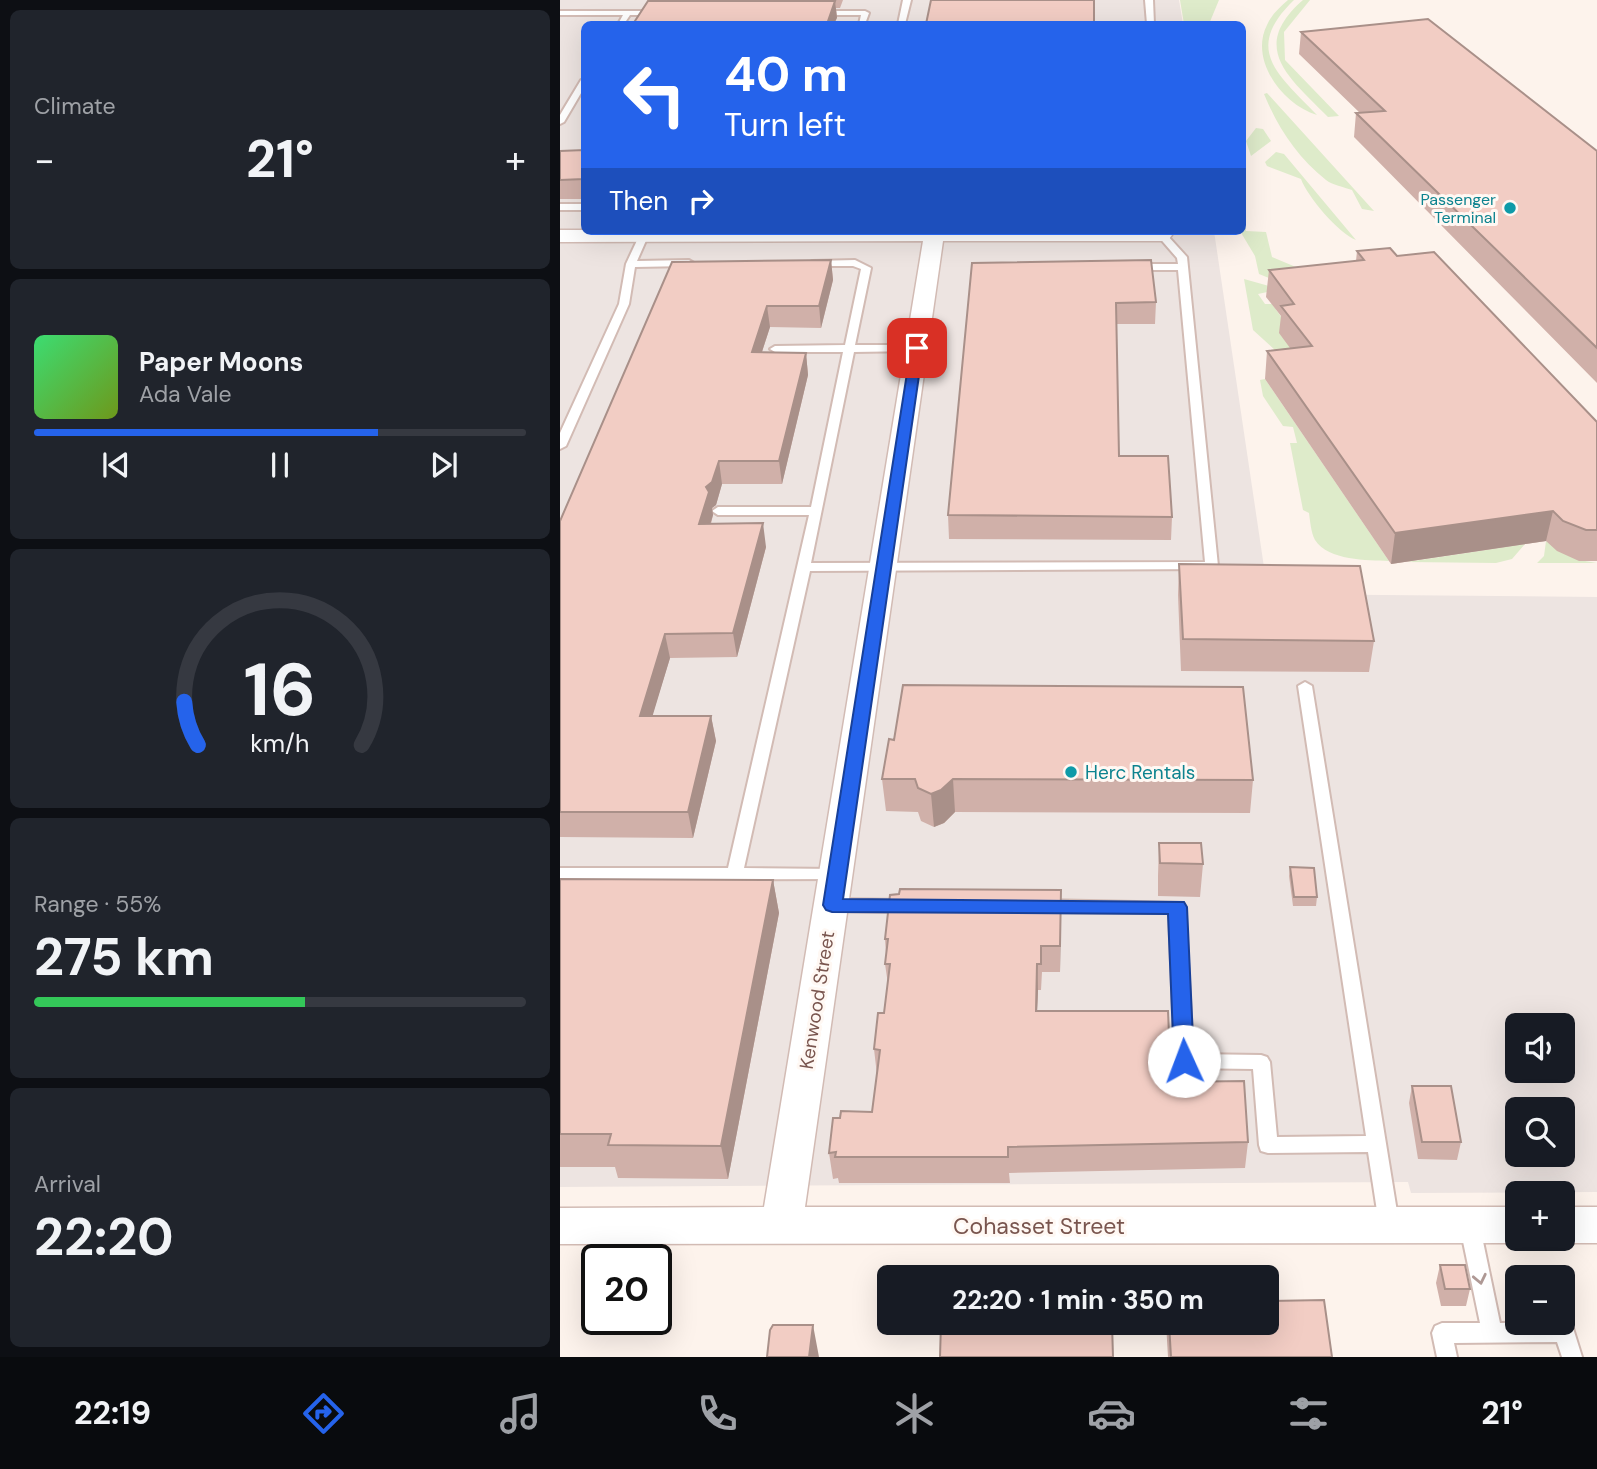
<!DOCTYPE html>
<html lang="en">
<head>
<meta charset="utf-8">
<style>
  body { margin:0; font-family:"DM Sans",sans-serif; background:#20242c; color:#f1f3f6; height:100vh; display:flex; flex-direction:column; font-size:26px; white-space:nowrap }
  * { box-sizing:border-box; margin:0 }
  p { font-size:23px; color:#9ea1a6 }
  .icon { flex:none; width:38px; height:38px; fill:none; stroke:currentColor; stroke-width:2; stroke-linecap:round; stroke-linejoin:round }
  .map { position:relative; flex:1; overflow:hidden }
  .sheet { display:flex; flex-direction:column; gap:10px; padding:10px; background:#0d0f14; width:560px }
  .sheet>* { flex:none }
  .top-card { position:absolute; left:21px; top:21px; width:665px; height:214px; border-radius:10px; box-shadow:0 7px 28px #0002; background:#2563eb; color:#fff; overflow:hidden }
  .buttons { position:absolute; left:945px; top:1013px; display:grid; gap:14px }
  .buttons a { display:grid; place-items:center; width:70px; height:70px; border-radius:10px; background:#171b24; box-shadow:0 7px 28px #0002; font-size:35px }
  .speed { position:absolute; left:21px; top:1244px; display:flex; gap:14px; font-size:35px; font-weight:700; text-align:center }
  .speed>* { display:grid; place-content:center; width:91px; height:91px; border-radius:50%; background:#171b24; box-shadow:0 7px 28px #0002; line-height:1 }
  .speed .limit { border:4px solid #111; border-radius:10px; background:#fff; color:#111 }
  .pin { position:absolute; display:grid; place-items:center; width:60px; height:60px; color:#fff; margin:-30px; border-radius:14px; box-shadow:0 4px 10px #0006 }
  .me { position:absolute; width:77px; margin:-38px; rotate:358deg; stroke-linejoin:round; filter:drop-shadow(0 0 5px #0008) }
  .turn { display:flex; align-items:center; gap:24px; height:147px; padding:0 28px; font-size:32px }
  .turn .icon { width:91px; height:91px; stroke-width:2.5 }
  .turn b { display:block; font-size:49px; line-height:60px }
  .then { display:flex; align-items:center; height:66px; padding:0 28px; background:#0003; gap:14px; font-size:26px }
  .big { font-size:52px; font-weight:700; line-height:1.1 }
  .sheet .widget { flex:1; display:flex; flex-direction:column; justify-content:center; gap:10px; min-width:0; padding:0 24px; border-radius:10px; background:#20242c }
  .sheet .dial { align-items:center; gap:0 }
  .dial svg { height:182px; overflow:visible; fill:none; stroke:#363941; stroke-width:7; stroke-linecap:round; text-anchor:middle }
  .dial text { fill:#f1f3f6; stroke:none }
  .song { display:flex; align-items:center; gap:21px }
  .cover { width:84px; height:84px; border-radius:10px; background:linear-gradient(135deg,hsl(140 70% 55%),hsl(80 70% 35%)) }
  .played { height:7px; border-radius:4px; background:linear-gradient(90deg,#2563eb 70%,#363941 70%) }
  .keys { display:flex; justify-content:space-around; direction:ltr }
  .heat { display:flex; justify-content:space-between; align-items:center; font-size:38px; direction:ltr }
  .charge { height:10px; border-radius:5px; background:linear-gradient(90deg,#34c759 55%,#363941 0) }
  .trip { position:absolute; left:317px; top:1265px; width:402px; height:70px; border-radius:10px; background:#171b24; box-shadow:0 7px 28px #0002; font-weight:700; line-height:70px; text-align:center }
  .menu { display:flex; height:112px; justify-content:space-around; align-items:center; background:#090b0e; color:#9ea1a6 }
  .menu .icon { width:49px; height:49px }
  .menu .selected { color:#2563eb }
  .menu b { font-size:32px; color:#f1f3f6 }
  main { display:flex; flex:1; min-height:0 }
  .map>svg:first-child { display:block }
  .industrial { fill:#ede4e1; fill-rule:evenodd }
  .green { fill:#deebca }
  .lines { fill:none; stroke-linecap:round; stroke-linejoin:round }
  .lane-casing { stroke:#d2bbb4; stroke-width:4 }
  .street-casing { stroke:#d2bbb4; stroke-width:3 }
  .lane { fill:#fff; fill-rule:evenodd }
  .street { fill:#fff; fill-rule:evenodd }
  .wall { fill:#d0b0a9 }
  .shaded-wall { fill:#a99089 }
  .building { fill:#f2cdc4; stroke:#a99089; stroke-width:2 }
  .oneway { stroke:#af9995 }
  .route { fill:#2563eb; stroke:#184099; stroke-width:2 }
  .culture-dot { fill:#0f9aa8; stroke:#fff8f3; stroke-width:2.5 }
  .labels { text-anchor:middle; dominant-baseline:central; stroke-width:6; stroke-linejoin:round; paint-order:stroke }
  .far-culture-label { font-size:16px; fill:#0d838f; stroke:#fff8f3; text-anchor:end }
  .culture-label { font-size:19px; fill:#0d838f; stroke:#fff8f3; text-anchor:start }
  .street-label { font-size:19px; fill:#79554e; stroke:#fff8f3 }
  .near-street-label { font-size:23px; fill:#79554e; stroke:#fff8f3 }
</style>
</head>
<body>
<main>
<section class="sheet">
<div class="widget"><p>Climate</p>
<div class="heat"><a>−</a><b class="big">21°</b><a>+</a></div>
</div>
<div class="widget">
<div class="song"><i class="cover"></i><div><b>Paper Moons</b><p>Ada Vale</p></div></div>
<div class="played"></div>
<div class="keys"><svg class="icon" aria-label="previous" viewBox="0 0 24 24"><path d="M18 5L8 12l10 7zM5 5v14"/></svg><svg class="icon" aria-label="pause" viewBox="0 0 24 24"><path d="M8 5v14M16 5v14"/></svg><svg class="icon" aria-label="next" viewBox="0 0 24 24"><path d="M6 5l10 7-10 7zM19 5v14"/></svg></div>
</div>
<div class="widget dial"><svg viewBox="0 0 100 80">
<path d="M14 69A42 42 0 1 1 86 69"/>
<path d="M14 69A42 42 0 0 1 8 50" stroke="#2563eb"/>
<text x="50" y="56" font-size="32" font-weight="700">16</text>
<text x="50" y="72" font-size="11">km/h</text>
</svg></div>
<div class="widget"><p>Range · 55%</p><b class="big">275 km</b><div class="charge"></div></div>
<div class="widget"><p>Arrival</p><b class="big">22:20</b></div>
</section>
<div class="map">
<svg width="1037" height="1357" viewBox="0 0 1037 1357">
  <rect width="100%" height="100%" fill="#fdf3ec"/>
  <path class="industrial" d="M0 0H619L623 24H24V231H654L708 594 1037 597V1192L851 1193 848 1182 0 1187ZM957 1026H1003V1071H957ZM957 1110H1003V1155H957Z"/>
  <path class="green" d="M620 0H659L649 24H624Z
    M728 0H734C682 50 719 75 757 115 723 105 689 60 707 25 711 15 720 7 728 0Z
    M743 0H750L724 32 725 60 779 116 768 117C730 78 688 48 743 0Z
    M707 93 814 211 802 209 792 190C784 187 772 185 766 180 737 157 718 128 704 94Z
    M696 128 703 129 711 141 691 156 686 141Z
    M716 152 724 154 796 240C779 234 747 196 741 179L707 166 705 162Z
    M683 206 686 231 706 232 712 257 743 270 716 281 699 274 695 256 680 231H682Z
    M684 279 709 286 712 291 698 294 705 304H712L732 332 749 374 716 351 693 330Z
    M705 379 829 561C807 560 769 561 755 540 751 533 750 520 749 513L743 510 730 443H737L733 427 723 426 703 396 700 380Z
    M986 541 1019 560 1037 563H977L984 556Z
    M965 544 952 559 936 563 847 562Z"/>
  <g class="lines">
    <defs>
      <path id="lane" d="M343 0H351L345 24H338Z
        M585 0H593L594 24H587Z
        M0 11H98L102 13 98 15H70L64 24H58L63 15H0Z
        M259 11H305L309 13 305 24H299L301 15H256Z
        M21 80H24V88L4 122 0 124V115Z
        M0 204H24V210H0Z
        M598 231H608L607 235 627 257 658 566 657 569 250 571 184 868 276 869 282 871 284 875 282 879 0 880V868H168L249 515H158L152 511 158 507H251L283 352H215L210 349 215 346 285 345 301 269 293 266H255L252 265V261L295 260 311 268 295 345H357L362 348 357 351 294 352 251 563 645 562 618 270H572L567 267 572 264H618L617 258 597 235Z
        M80 234 88 236 77 261 129 260 134 263 129 266 75 267 69 304 6 446 0 449V433L59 304 66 264Z
        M745 682 752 686 839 1224 836 1230 829 1233 822 1230 819 1224 808 1152 708 1153 701 1151 699 1145 693 1069 624 1068 618 1066 615 1061 609 913 482 912 476 910 474 906 476 902 482 900 623 903 625 907 633 1054 701 1055 707 1057 710 1062 717 1137 806 1136 738 686Z
        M272 899 346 900 352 902 354 906 352 910 346 912 272 911 266 909 264 905 266 901Z
        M910 1218 917 1221 920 1227 940 1323 1005 1322 1012 1325 1022 1357H1002L997 1342 894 1343 897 1357H877L872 1333 875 1326 882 1323H920L900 1227 903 1221Z"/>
      <path id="street" d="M0 230 609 231 612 235 609 239 602 241H383L245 1207H957V1239H969L957 1243 0 1244V1208L204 1207 363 241 0 242Z
        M1003 1207H1037V1243H1003L991 1239H1003Z"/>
    </defs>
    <use href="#lane" class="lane-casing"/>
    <use href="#street" class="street-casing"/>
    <use href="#lane" class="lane"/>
    <use href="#street" class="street"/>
  </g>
  <path class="wall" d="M95 0H283L280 8H276L277 18 95 1Z
    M741 32 1037 151V383L794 137 796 113H800L739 54Z
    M24 150V199H0V151Z
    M797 251 837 256 1037 422V561H1019L997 551 986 541 831 564 705 379 707 351 730 348 719 333 721 316 706 297 709 270 796 261Z
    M271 260 273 280 261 328 210 327 202 352 246 353 248 375 222 484H162L156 505 152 508 153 515 151 524 206 547 177 657 110 658 92 716H151L156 741 133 838 0 837V521L112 262Z
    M412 263 596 302 595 324H556L559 456 612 517 611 540 389 539 388 515Z
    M619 564 814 641 809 672 621 671 618 595Z
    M322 779 693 780 690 813 395 812 384 823 374 827 361 821 358 812 326 811Z
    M599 843 643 864 640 897 598 896V876Z
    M730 867 757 897 756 906H733L729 876Z
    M0 879 213 880 219 913 168 1179 58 1178 55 1167H0Z
    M501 890 500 972H482L481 990H478L477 1011 611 1082 688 1142 685 1168 449 1173 450 1183H279L278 1178 273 1179 269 1153 280 1118 312 1112 317 1075 314 1049 324 1013 328 984 325 964 326 954 325 939Z
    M852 1086 901 1142 897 1160 858 1159 849 1103Z
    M880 1265 910 1289 906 1306H881L876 1283Z
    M606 1323H707L772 1357H608Z"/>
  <path class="shaded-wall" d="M275 1 277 18 274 24H267Z
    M271 260 273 280 261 328 259 306Z
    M207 306 210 327 195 373 192 352Z
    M246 353 248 375 222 484 219 461Z
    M159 461 162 484 156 505 152 508 153 515 143 548 139 524 146 487Z
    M993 511 986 541 831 564 835 533Z
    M203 523 206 547 177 657 173 633Z
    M105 634 110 658 85 741 80 716Z
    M151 716 156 741 133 838 128 812Z
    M393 779 395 812 384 823 374 827 371 794Z
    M213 880 219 913 168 1179 161 1146Z
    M501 890V916L500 972V946Z
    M477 964 478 990 476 1037V1011Z
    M253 1325 259 1357H249Z"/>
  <path class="building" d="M371 0H534V24H366Z
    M88 1H275L267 24H73Z
    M868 19 1037 151V348L796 113 825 111 741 32Z
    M24 150V179L0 180V151Z
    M830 248 837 256 874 252 1037 422V530H1026L1003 521 993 511 835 533 707 351 752 346 721 306 734 304 709 270 804 260 797 251Z
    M271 260 259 306H207L192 352 246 353 219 461H159L152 482 146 487 149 492 139 524 203 523 173 633 105 634 80 716H151L128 812H0V521L112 262Z
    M591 260 596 302 556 303 559 456H608L612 517 388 515 412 263Z
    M619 564 800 566 814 641 623 639Z
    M343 685 683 687 693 780 393 779 381 790 371 794 358 788 355 779H322L329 739 334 740Z
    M599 843H641L643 864 600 863Z
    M730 867 754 868 757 897H734Z
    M0 879 213 880 161 1146 48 1145 51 1134H0Z
    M340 889 501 890 500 946H481V964H477L476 1011H608L611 1082 684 1081 688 1142 448 1147V1157H275L276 1152 269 1153 273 1118H280L281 1111 312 1112 320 1050 314 1049 318 1013H324L330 964H325L328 939H325L330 895 339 894Z
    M852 1086H891L901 1142H862Z
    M880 1265H905L910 1289H885Z
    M764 1300 772 1357H611L609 1323H707V1301Z
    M381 1323H552L553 1357H380Z
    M213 1325H253L249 1357H207L210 1330Z"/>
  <defs><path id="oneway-chevron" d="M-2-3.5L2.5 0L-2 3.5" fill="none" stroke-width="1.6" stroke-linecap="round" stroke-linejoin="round" transform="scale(1.75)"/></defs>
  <use class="oneway" href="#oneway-chevron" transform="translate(920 1279) rotate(78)"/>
  <path class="route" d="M357 345 363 348 283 899 624 902 627 907 634 1061 631 1067 624 1070 617 1067 614 1061 608 914 272 912 266 910 263 905 351 348Z"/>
  <g class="culture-dot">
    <circle cx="950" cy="208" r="7"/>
    <circle cx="511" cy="772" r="7"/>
  </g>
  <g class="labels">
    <g class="far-culture-label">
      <text x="936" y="199">Passenger<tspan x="936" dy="18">Terminal</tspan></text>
    </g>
    <g class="culture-label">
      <text x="525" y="772">Herc Rentals</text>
    </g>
    <g class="street-label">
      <text transform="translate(257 1000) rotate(-81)">Kenwood Street</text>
    </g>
    <g class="near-street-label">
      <text x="479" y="1226">Cohasset Street</text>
    </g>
  </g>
</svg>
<div class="buttons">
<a><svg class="icon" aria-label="sound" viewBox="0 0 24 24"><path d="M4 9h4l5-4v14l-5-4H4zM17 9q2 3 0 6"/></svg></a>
<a><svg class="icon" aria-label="search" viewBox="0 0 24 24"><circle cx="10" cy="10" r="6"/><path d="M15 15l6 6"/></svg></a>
<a>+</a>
<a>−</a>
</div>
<div class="speed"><div class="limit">20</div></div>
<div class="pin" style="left:357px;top:348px;background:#d93025"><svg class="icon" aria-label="arrive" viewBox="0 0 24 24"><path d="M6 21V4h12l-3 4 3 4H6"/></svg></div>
<svg class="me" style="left:624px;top:1061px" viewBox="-20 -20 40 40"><circle r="19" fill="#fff"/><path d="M0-13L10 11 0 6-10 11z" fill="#2563eb"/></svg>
<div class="trip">22:20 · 1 min · 350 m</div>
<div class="top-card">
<div class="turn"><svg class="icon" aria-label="left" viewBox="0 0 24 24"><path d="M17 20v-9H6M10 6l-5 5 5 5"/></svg><div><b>40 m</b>Turn left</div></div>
<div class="then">Then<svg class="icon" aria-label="right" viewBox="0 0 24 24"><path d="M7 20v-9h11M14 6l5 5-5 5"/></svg></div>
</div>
</div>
</main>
<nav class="menu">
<b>22:19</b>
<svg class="icon selected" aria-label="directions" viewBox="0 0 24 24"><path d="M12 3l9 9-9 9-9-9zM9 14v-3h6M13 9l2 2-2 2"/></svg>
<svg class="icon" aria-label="music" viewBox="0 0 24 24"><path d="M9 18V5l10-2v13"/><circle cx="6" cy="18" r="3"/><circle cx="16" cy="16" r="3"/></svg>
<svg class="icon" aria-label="phone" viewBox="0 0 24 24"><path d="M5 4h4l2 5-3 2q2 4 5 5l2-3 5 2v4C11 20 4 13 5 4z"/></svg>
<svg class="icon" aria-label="climate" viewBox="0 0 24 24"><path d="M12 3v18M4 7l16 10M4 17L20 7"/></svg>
<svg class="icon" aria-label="car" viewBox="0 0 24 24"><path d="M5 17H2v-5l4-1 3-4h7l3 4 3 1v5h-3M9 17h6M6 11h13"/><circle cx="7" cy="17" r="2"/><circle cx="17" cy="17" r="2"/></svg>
<svg class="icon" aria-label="filters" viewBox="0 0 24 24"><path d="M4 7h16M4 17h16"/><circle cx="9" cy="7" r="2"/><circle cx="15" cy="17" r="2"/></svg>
<b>21°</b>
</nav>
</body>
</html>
